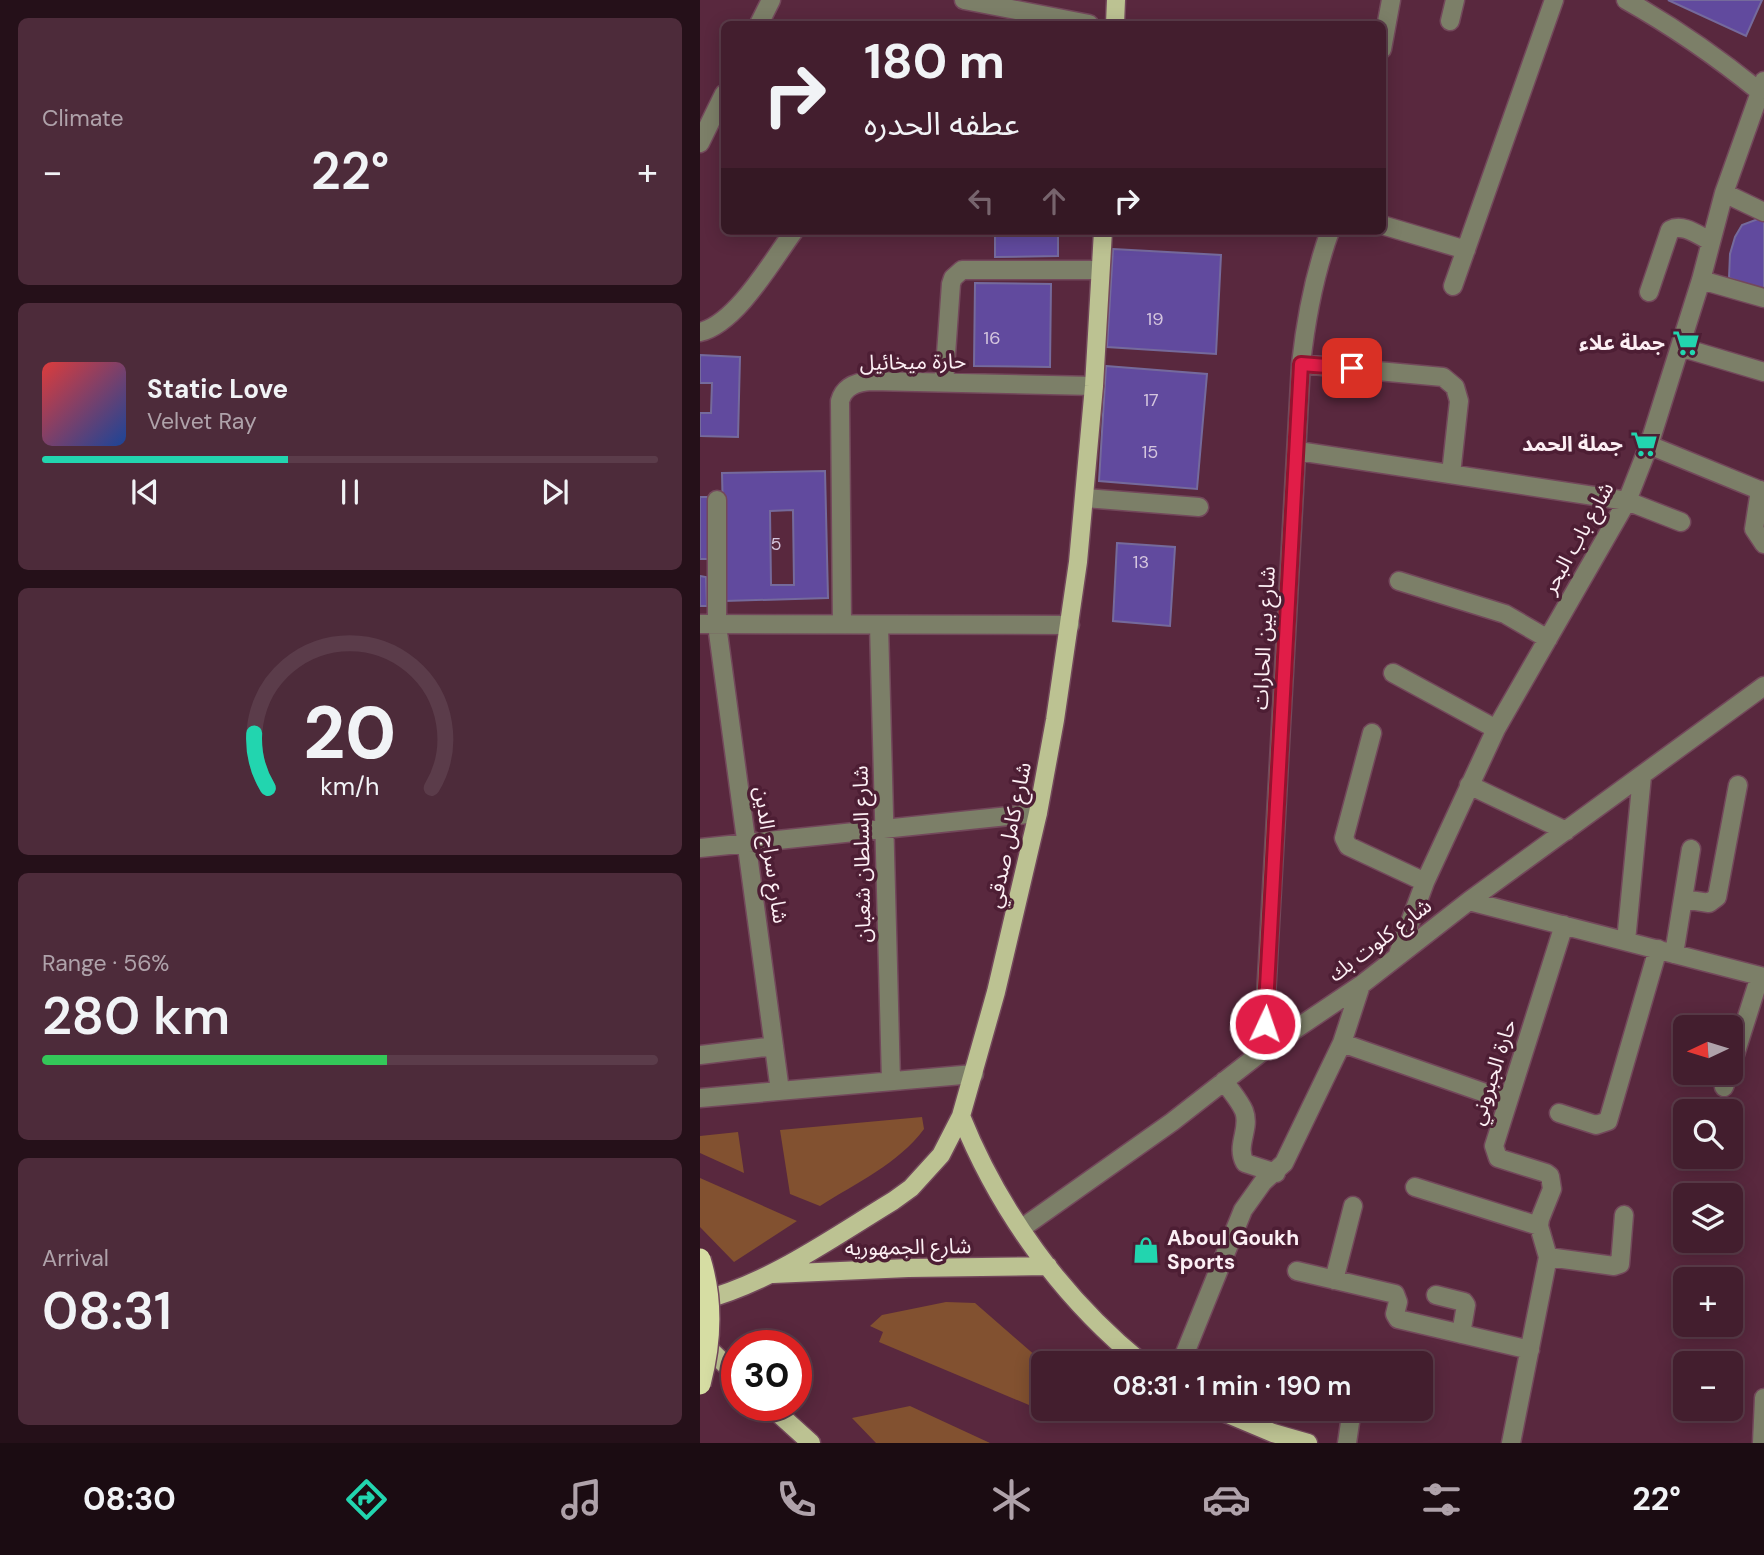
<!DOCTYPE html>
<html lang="en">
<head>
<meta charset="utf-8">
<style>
  body { margin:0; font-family:"DM Sans","Noto Sans Arabic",sans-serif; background:#4d2b3a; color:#f1f3f6; height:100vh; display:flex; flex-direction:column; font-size:26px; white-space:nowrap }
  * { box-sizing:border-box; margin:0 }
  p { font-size:23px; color:#afa2aa }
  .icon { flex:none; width:38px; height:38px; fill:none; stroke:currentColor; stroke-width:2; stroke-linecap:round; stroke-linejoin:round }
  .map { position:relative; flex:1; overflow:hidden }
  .drawer { display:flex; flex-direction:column; gap:18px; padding:18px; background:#251019; width:700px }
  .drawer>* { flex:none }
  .hud { position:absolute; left:21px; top:21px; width:665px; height:214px; border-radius:10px; box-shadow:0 4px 18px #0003,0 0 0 2px #5b3c4a; background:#431e2e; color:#f1f3f6; overflow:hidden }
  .needle { width:46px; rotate:266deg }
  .controls { position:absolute; left:973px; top:1015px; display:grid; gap:14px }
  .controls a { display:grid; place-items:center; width:70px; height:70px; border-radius:10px; background:#431e2e; box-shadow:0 4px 18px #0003,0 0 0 2px #5b3c4a; font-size:35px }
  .speed { position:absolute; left:21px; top:1330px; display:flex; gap:14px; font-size:35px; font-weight:700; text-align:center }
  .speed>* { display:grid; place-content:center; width:91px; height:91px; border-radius:50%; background:#431e2e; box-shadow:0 4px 18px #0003,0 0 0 2px #5b3c4a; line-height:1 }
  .speed .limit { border:10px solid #d22; background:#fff; color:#111 }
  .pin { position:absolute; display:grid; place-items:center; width:60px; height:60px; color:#fff; margin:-30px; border-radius:14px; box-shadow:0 4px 10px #0006 }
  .me { position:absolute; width:77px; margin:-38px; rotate:3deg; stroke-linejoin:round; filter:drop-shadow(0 0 5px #0008) }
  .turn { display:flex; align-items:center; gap:24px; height:147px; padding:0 28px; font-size:32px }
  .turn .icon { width:91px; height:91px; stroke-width:2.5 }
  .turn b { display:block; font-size:49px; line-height:60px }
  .lanes { display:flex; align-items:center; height:66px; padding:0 28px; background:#0003; justify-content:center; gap:35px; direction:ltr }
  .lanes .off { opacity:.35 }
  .big { font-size:52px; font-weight:600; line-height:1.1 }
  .drawer .tile { flex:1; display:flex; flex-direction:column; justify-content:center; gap:10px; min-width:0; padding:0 24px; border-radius:10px; background:#4d2b3a }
  .drawer .dial { align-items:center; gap:0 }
  .dial svg { height:182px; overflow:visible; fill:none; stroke:#5b3c4a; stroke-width:7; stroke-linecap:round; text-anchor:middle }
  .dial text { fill:#f1f3f6; stroke:none }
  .song { display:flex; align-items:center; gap:21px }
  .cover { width:84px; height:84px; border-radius:10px; background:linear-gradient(135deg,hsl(0 70% 55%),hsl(220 70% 35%)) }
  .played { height:7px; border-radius:4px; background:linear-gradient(90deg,#22d5af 40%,#5b3c4a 40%) }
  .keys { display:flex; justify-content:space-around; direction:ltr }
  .heat { display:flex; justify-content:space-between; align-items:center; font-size:38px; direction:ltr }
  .charge { height:10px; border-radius:5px; background:linear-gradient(90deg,#34c759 56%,#5b3c4a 0) }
  .trip { position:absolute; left:331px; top:1351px; width:402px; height:70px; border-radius:10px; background:#431e2e; box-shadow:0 4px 18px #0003,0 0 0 2px #5b3c4a; font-weight:600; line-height:70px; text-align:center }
  .tab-bar { display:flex; height:112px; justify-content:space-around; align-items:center; background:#1b0c12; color:#afa2aa }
  .tab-bar .icon { width:49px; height:49px }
  .tab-bar .active { color:#22d5af }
  .tab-bar b { font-size:32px; color:#f1f3f6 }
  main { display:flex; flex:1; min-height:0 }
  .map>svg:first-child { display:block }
  .green { fill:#825130 }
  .building { fill:#614a9e; stroke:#756a9c; stroke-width:2; fill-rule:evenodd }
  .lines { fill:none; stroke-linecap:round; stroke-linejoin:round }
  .minor-casing { stroke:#73485b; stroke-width:21 }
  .major-casing { stroke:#73485b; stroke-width:21 }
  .minor { stroke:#7c7f68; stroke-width:18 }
  .major { stroke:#bcc292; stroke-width:18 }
  .highway-bridge-casing { stroke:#73485b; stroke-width:24; stroke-linecap:butt }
  .highway-bridge { stroke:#d6dda3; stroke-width:21 }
  .route-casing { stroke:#92132f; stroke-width:18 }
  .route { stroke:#e11d48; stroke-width:12 }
  .labels { text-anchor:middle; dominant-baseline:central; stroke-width:7; stroke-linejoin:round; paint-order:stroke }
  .number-label { font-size:18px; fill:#d5c6de }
  .poi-label { font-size:21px; font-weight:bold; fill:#fceff4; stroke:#4d1e34; text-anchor:end }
  .street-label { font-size:21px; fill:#fceff4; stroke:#4d1e34 }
</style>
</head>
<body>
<main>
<section class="drawer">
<div class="tile"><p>Climate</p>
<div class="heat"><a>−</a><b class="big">22°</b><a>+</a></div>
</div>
<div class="tile">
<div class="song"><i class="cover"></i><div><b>Static Love</b><p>Velvet Ray</p></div></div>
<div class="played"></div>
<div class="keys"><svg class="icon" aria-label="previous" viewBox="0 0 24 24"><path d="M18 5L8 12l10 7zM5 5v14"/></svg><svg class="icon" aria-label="pause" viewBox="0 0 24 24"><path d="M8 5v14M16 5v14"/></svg><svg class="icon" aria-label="next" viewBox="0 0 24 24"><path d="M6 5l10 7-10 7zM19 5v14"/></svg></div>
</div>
<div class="tile dial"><svg viewBox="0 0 100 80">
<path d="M14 69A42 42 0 1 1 86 69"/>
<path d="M14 69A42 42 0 0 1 8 45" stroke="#22d5af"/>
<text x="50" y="56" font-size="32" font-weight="700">20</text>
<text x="50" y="72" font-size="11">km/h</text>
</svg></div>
<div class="tile"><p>Range · 56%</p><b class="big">280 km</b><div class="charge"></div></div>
<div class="tile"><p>Arrival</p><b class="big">08:31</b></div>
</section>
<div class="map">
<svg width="1064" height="1443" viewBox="0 0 1064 1443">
  <rect width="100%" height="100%" fill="#59283e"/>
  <path class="green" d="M222 1117 224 1129C198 1164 156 1183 120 1206L90 1194 80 1130Z
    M38 1132 44 1173 0 1153V1136Z
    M0 1178 97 1221 34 1262 0 1227Z
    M246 1302 275 1303 344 1363 343 1409H349L348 1413 179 1342 183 1332 170 1326 182 1315Z
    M210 1406 290 1443H176L152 1418Z"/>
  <path class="building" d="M968 0H1062L1046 36Z
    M1058 219 1064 221V290L1029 278 1030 254 1035 237 1042 225Z
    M295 231H358V256L295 257Z
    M413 249 521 255 516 354 407 347Z
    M275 283 351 284 350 367 274 366Z
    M0 355 40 357 38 437 0 436V413H11L12 383H0Z
    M406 366 507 374 497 489 399 481Z
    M125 471 128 598 25 601 22 473ZM93 510 94 585H71L70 511Z
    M0 497H11L8 559H0Z
    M417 543 475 547 470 626 413 621Z
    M0 576 6 577 7 606H0Z"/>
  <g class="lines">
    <defs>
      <path id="minor" d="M264 0 389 24
        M926 0C974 27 1017 57 1059 91
        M750 21 755 0
        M59 24 71 0
        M682 49 691 0
        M0 143 24 94
        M1024 193 1064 212
        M682 225 766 250
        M1001 280 1064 298
        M753 286 854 0
        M949 292 970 230C983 223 998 235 1010 241
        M0 332C36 324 72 261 94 231
        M980 347 1064 372
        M601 364 743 377 755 387 759 401 751 474
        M244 382 251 284 253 278 262 270H400
        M949 445 1064 492
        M598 451 927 501 981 522
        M1060 490 1054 529 1064 544
        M385 498 499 507
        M17 500V625L80 1091
        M699 581 805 614 848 639
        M0 624 370 625
        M142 624 140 401C144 386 157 382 171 381L394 386
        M179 625 191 1081
        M693 673 796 729
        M672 733 644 838 648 846 725 882
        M769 785 866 831
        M0 848 338 813
        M983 899 1009 903 1017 897 1038 785
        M769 901 1064 977
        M926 941 942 776
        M974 954 991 849
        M697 957 725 882 796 729 927 501 949 445 1001 280 1024 193 1064 81
        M642 1043 808 1101
        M563 1051 601 364C606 318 614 275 630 231
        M0 1055 74 1046
        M1031 1067 1060 976
        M524 1081C530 1090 540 1101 544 1111 551 1129 535 1145 545 1163L576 1173
        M1024 1087 1029 1073
        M0 1098 274 1074
        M859 1113 896 1125 908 1121 958 949
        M715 1187 839 1226
        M322 1228 472 1122 563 1051 661 985 769 901 1064 686
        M848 1257 914 1266 920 1264 924 1215
        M597 1271 695 1294 698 1302 695 1314 698 1319 830 1350
        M634 1280 653 1206
        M736 1295 764 1302 766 1305 761 1334
        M481 1363 543 1210 563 1182 584 1163 642 1043 661 985
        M647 1443 652 1409
        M811 1443 848 1257 839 1226 840 1219 852 1189 850 1176 846 1173 798 1158 794 1146 864 925
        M1062 1443 1064 1398"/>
      <path id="major" d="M415 24 416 0
        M261 1116C299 1211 362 1298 442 1363
        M73 1274 208 1268 348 1266
        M0 1301C70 1283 132 1238 193 1201L211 1188 241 1155 261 1116 296 992 338 813 355 720 378 562 394 386 403 231
        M0 1340 37 1376
        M69 1405 111 1443
        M516 1409 573 1433 608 1443"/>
    </defs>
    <use href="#minor" class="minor-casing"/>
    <use href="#major" class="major-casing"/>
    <use href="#minor" class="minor"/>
    <use href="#major" class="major"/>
    <defs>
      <path id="highway-bridge" d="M0 1259C13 1301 11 1342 0 1384"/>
    </defs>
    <use href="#highway-bridge" class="highway-bridge-casing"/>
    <use href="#highway-bridge" class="highway-bridge"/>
  </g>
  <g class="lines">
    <defs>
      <path id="route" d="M565 1024 601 364 652 368"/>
    </defs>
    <use href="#route" class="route-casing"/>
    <use href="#route" class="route"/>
  </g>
  <defs>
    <symbol id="supermarket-bare" viewBox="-9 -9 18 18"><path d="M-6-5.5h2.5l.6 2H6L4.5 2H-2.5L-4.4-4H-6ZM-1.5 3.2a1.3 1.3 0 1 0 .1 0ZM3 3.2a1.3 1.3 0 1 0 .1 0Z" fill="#22d5af" stroke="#4d1e34" stroke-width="2.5" paint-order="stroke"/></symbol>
    <symbol id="shop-bare" viewBox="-9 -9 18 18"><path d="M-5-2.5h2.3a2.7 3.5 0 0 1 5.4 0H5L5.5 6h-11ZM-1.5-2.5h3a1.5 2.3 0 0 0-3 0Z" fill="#22d5af" stroke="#4d1e34" stroke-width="2.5" paint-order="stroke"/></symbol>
  </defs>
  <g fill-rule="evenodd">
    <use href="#supermarket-bare" x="967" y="324" width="38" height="38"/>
    <use href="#supermarket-bare" x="925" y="425" width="38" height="38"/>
    <use href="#shop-bare" x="427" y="1231" width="38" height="38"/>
  </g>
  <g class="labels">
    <g class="number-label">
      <text x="455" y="319">19</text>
      <text x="292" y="338">16</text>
      <text x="451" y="400">17</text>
      <text x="450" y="452">15</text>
      <text x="76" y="544">5</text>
      <text x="441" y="562">13</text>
    </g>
    <g class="poi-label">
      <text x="965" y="343">جملة علاء</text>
      <text x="923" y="444">جملة الحمد</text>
      <text x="467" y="1238" text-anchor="start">Aboul Goukh<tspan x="467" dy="24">Sports</tspan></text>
    </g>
    <g class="street-label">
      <text transform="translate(213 362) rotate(-1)">حارة ميخائيل</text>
      <text transform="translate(878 538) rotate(-61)">شارع باب البحر</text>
      <text transform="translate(564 638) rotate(-87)">شارع بين الحارات</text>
      <text transform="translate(309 835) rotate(-78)">شارع كامل صدقي</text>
      <text transform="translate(162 854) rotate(-91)">شارع السلطان شعبان</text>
      <text transform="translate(71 855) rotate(82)">شارع سراج الدين</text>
      <text transform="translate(680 940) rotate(-37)">شارع كلوت بك</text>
      <text transform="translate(793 1072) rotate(-72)">حارة الجبروني</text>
      <text transform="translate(208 1247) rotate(-1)">شارع الجمهوريه</text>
    </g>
  </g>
</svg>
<div class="controls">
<a><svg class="needle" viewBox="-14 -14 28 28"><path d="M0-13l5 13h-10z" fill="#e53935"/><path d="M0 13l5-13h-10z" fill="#afa2aa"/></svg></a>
<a><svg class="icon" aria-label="search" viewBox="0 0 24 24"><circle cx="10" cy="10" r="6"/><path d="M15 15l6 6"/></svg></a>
<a><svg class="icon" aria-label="layers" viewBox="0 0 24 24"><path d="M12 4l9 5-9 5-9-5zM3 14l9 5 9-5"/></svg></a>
<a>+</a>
<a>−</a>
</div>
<div class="speed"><div class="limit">30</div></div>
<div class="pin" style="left:652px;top:368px;background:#d93025"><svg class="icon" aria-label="arrive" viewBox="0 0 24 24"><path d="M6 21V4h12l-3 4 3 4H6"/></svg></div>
<svg class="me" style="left:565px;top:1024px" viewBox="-20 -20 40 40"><circle r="17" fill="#e11d48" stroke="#fff" stroke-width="3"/><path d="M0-11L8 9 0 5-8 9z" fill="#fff"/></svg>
<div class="trip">08:31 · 1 min · 190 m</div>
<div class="hud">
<div class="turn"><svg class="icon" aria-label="right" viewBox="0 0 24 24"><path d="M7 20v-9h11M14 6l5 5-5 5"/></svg><div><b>180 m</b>عطفه الحدره</div></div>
<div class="lanes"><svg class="icon off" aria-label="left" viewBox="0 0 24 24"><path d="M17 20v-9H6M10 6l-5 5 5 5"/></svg><svg class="icon off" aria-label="ahead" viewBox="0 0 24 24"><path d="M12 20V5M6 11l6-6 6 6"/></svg><svg class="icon" aria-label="right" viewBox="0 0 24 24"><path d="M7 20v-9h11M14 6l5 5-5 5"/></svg></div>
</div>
</div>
</main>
<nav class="tab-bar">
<b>08:30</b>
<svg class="icon active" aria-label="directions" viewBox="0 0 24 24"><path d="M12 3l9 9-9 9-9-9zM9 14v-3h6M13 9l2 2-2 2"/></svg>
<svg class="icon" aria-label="music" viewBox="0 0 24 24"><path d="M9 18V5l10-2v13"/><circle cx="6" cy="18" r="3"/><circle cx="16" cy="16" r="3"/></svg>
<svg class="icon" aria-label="phone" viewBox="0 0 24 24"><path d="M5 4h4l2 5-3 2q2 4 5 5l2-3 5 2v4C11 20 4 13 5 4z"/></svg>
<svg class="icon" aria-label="climate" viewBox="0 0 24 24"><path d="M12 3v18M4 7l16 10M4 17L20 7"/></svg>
<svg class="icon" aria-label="car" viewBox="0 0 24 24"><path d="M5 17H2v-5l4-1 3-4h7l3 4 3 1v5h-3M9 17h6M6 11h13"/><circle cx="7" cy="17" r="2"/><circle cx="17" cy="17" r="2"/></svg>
<svg class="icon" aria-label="filters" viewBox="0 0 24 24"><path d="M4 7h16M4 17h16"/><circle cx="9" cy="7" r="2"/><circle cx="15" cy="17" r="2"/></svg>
<b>22°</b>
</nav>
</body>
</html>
